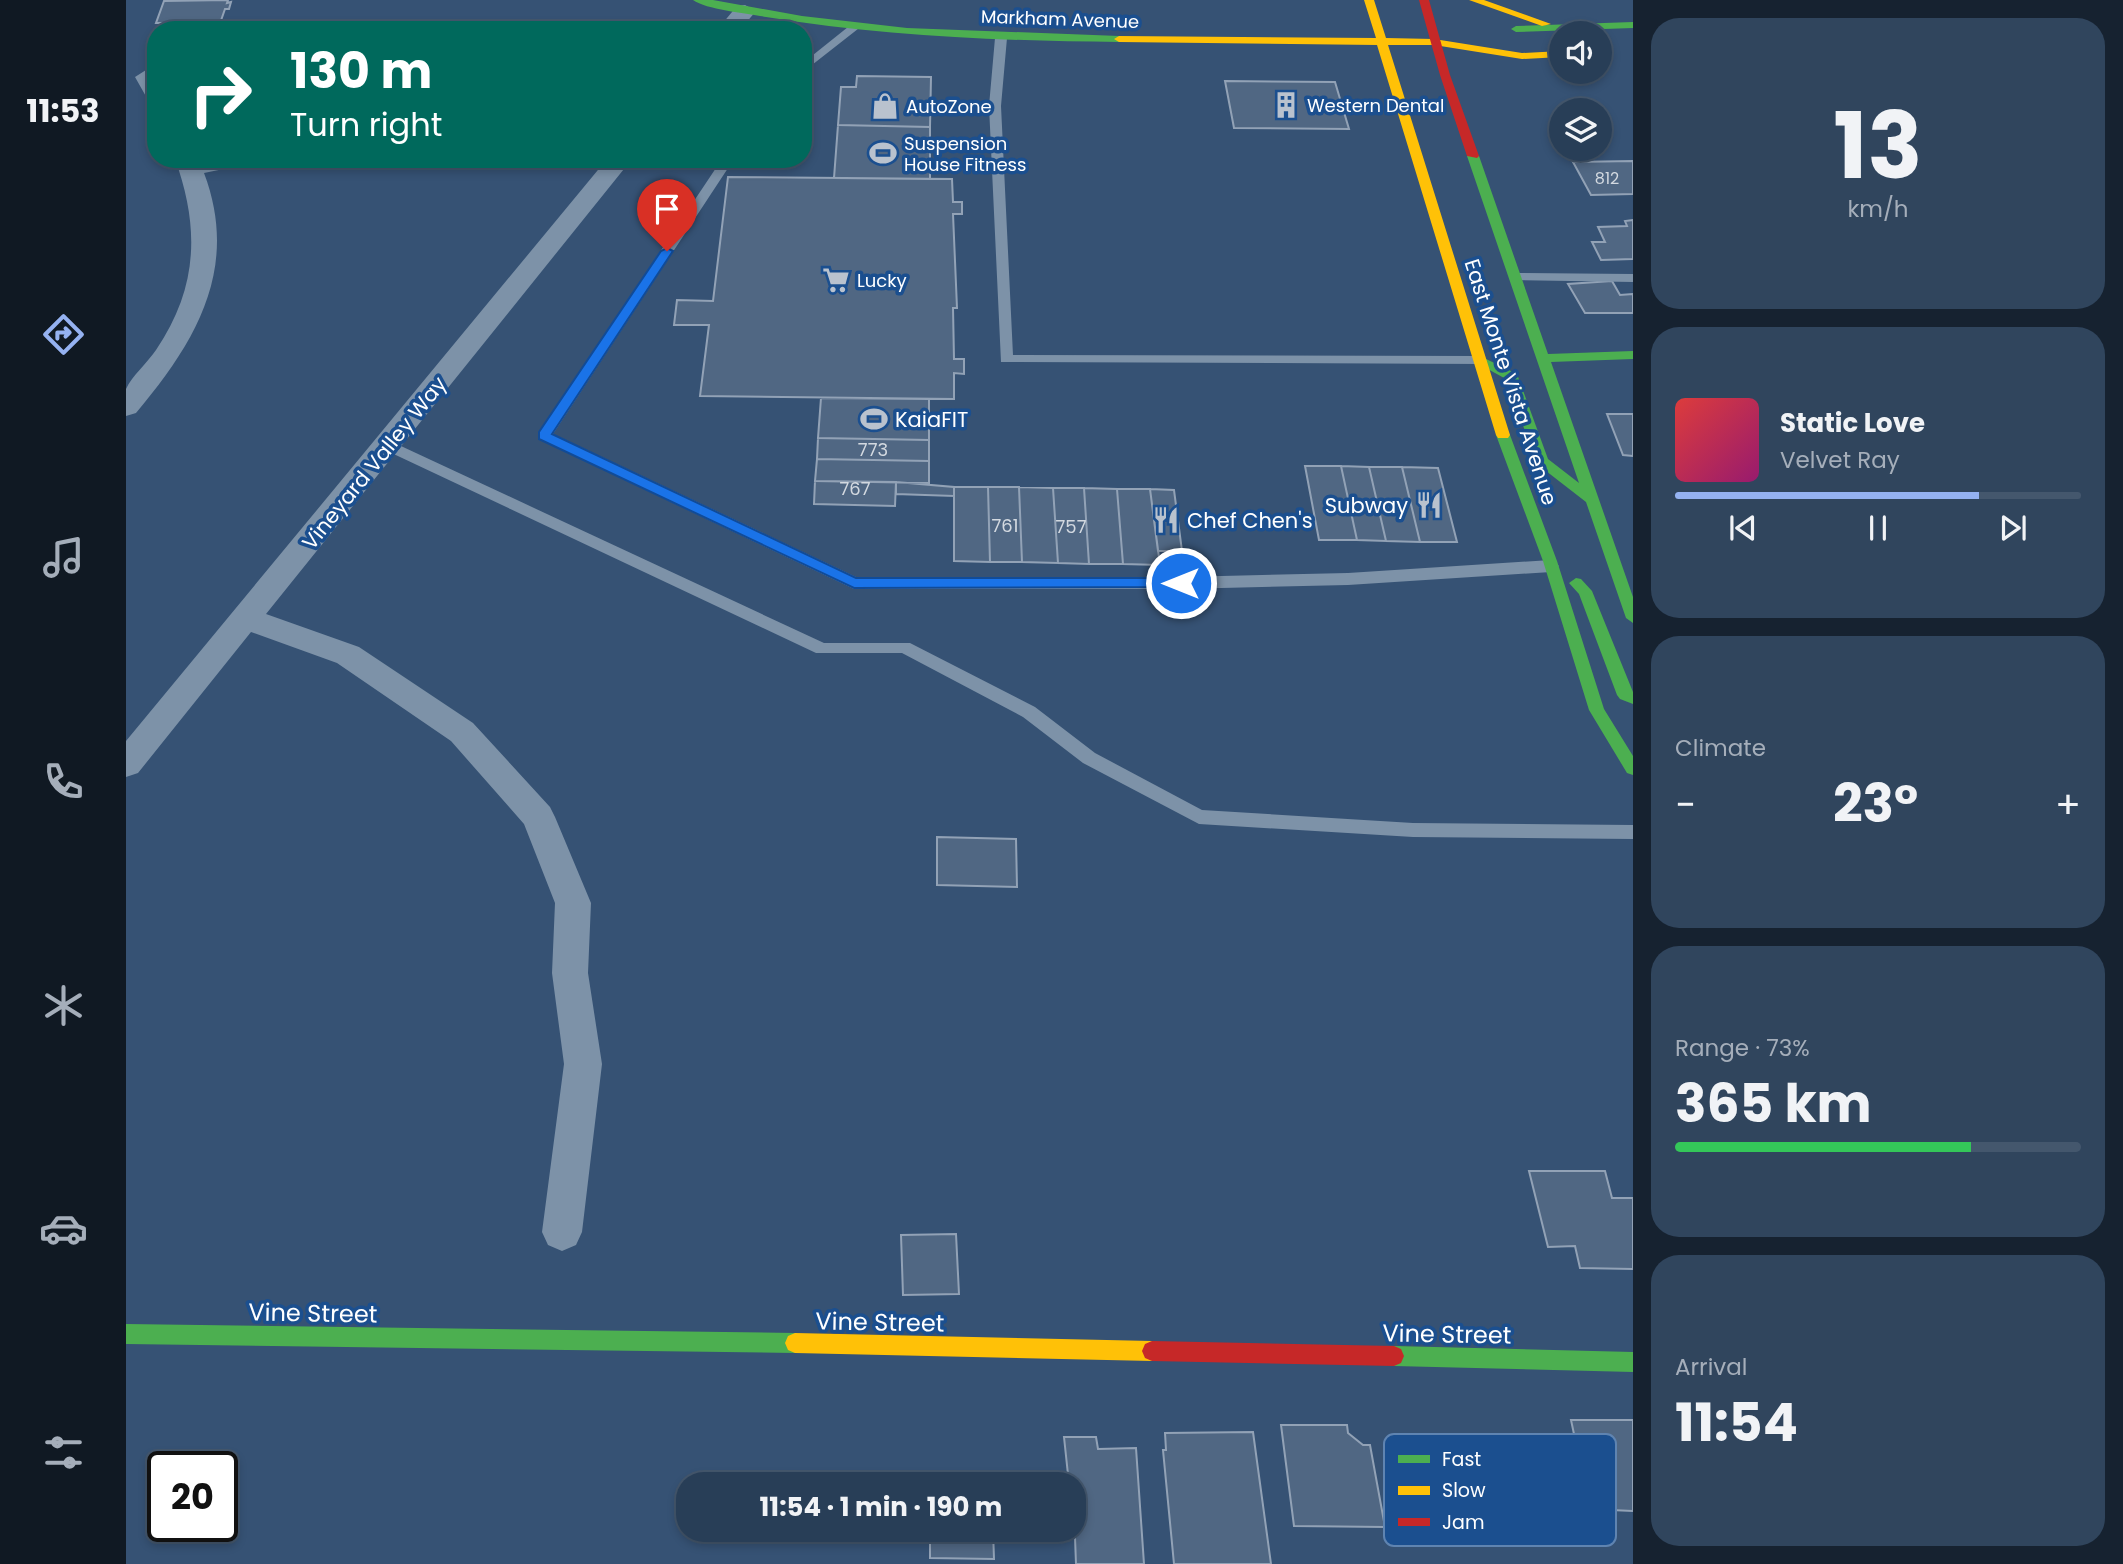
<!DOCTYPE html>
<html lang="en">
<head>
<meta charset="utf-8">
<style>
  body { margin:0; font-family:Poppins,sans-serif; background:#30455d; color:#f1f3f6; height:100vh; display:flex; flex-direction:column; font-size:26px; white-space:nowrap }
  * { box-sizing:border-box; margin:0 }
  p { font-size:23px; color:#a5aeba }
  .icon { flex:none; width:38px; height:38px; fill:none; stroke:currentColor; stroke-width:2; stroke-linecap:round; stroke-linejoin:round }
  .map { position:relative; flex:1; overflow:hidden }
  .panel { display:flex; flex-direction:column; gap:18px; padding:18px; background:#162230; width:490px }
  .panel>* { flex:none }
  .hud { position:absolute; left:21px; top:21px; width:665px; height:147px; border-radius:28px; box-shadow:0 4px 10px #0003,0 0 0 2px #44576d; background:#00695c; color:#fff; overflow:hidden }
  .buttons { position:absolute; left:1423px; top:21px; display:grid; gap:14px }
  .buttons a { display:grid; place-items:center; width:63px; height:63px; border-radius:50%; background:#283e57; box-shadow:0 4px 10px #0003,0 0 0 2px #44576d; font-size:35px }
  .speed { position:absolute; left:21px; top:1451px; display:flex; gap:14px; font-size:35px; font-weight:700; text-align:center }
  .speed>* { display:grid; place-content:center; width:91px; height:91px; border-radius:50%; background:#283e57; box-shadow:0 4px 10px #0003,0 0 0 2px #44576d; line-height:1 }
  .speed .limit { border:4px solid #111; border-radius:10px; background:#fff; color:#111 }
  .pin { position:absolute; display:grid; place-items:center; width:60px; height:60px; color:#fff; margin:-72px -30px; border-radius:50% 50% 50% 0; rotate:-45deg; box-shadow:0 0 7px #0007 }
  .pin .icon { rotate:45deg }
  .me { position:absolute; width:77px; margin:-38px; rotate:270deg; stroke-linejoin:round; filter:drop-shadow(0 0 5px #0008) }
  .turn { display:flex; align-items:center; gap:24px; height:147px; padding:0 28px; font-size:32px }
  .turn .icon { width:91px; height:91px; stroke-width:2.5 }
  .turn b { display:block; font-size:49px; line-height:60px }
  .big { font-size:52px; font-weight:700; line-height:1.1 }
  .panel .card { flex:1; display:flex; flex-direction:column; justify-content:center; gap:10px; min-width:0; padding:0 24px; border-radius:28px; background:#30455d }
  .panel .dial { align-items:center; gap:0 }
  .dial b { font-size:91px; line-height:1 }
  .song { display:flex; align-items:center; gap:21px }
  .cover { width:84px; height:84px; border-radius:10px; background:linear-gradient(135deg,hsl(0 70% 55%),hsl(320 70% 35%)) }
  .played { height:7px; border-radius:4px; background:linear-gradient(90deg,#95b2f1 75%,#44576d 75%) }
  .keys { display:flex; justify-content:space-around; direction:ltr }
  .heat { display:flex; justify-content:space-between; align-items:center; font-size:38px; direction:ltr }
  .charge { height:10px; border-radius:5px; background:linear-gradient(90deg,#34c759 73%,#44576d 0) }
  .trip { position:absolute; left:550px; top:1472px; width:410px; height:70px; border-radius:28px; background:#283e57; box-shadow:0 4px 10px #0003,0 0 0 2px #44576d; font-weight:700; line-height:70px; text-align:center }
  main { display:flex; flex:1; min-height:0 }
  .tabs { display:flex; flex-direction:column; width:126px; justify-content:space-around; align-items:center; background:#101923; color:#a5aeba }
  .tabs .icon { width:49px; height:49px }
  .tabs .selected { color:#95b2f1 }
  .tabs b { font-size:32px; color:#f1f3f6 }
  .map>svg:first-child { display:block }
  .building { fill:#506783; stroke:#92a2b6; stroke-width:2 }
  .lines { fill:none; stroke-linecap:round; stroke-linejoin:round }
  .lane { fill:#7d92a8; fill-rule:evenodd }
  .street { fill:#7d92a8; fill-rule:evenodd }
  .fast { fill:#4caf50; fill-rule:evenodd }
  .slow { fill:#ffc107; fill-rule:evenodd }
  .jam { fill:#c62828; fill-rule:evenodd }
  .route { fill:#1a73e8; stroke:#114b97; stroke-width:2 }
  .labels { text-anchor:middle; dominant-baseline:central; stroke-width:7; stroke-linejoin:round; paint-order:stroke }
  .far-number-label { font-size:16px; fill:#d3d9e0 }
  .far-street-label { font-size:18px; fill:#fff; stroke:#1b4f8f }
  .far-poi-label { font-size:18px; fill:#fff; stroke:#1b4f8f; text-anchor:start }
  .number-label { font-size:18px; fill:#d3d9e0 }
  .street-label { font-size:21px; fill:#fff; stroke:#1b4f8f }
  .poi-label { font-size:21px; fill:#fff; stroke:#1b4f8f; text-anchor:start }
  .near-street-label { font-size:24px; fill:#fff; stroke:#1b4f8f }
  .key { fill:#1b4f8f; stroke:#5f84b1; stroke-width:2 }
  .key-label { font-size:19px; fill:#fff }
</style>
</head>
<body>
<main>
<nav class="tabs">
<b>11:53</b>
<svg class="icon selected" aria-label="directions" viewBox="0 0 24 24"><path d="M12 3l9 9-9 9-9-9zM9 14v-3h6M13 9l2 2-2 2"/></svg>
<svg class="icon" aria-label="music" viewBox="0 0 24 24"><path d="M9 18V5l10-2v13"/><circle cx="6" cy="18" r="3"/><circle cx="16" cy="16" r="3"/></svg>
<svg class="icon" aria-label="phone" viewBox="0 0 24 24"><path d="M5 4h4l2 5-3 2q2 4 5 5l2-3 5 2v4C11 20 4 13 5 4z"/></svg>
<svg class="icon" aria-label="climate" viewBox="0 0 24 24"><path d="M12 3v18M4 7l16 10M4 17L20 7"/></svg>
<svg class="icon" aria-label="car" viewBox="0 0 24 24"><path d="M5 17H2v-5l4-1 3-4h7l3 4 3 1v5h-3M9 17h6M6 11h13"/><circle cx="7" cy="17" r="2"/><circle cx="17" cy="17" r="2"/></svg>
<svg class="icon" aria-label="filters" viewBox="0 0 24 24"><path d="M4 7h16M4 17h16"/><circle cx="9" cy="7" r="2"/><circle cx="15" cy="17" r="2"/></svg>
</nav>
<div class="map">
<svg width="1507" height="1564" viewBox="0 0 1507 1564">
  <rect width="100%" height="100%" fill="#365274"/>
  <path class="building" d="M102 0 101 3 105 2 103 9H99L92 29 41 30 43 27 41 23H30L38 1Z
    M731 76 805 77 804 127 712 125 715 87H730Z
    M1099 81 1209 82 1223 129 1108 128Z
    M712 125 804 127V179L708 178Z
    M1507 161V194L1465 195 1447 162Z
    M602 177 826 179 827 202H836V214H827L831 308H827L828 359H838V374L828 373V399L574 396 583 325H548L551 300 587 301Z
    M1507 220V259L1475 260 1466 242H1479L1472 227 1501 226 1499 221Z
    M1486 281 1494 295 1507 294V313H1459L1442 284Z
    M695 398 803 399V440L692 438Z
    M1481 414H1507V456L1497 455Z
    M692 438 803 440V461L691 459Z
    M691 459 803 461V483L689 481Z
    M1179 466H1215L1231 540H1193Z
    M1215 466 1243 467 1260 541 1231 540Z
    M1243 467H1276L1294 542 1260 541Z
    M1276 467 1312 468 1331 542H1294Z
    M689 481 770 482 769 506 688 504Z
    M770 482 828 487V496L770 494Z
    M828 487H862L864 562 828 561Z
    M862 487H893L896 562H864Z
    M893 487 927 488 932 563 896 562Z
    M927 488H958L963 564 932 563Z
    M958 488 991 489 997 564H963Z
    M991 489H1024L1034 565 997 564Z
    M1024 489 1048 490 1056 551H1032Z
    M811 837 890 839 891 887 811 885Z
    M1403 1171H1479L1486 1198H1507V1269L1454 1268 1449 1246 1422 1247Z
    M830 1234 833 1294 777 1295 775 1235Z
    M1445 1420H1507V1511L1464 1509Z
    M1155 1425H1221L1222 1433 1237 1445H1244L1259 1527 1168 1526Z
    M1127 1432 1145 1564H1048L1037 1450H1040L1039 1433Z
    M938 1437H970L972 1449 1010 1448 1018 1564H950L947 1484H943Z
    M804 1530H867L868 1559 804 1558Z"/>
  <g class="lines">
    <path class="lane" d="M727 23 737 25 677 72V63Z
      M875 35 881 38 875 106 887 355 1353 356 1358 358V364L875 362 863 106 869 38Z
      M596 159H608L427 434 730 577H1055L1222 573 1425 560 1433 566 1425 572 1222 585 1055 589H728L413 439V433Z
      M1390 273 1507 274V282L1385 280 1383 277Z
      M262 440 698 643H784L909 707 969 753 1076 810 1287 823 1507 825V839L1287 837 1073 824 957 763 897 717 776 653H690L257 449V441Z"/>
    <path class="street" d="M619 5 630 11 614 30H591L611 6Z
      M20 70 30 75V102L22 100 9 77Z
      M49 159H126L122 164 78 173C114 268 70 342 10 413L0 416C0 409 0 396 0 389 6 376 22 362 30 350 72 288 74 228 49 159Z
      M481 159H506L140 614 233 647 347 723 424 807 429 817 465 903 462 973 476 1064 456 1232 450 1245 436 1251 422 1245 416 1232 438 1064 426 973 429 903 398 824 325 741 211 663 125 632 12 773 0 777V741Z"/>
    <path class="fast" d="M567 0H587L676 16 781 28 993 36 998 39 993 42C875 41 757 36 640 17 621 13 581 10 567 0Z
      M1507 22V28L1390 32 1385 29 1390 26Z
      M1347 153 1353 156 1422 354 1507 351V359L1425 362 1507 597V623L1500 618 1460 502 1411 464 1380 379 1347 361 1353 357 1358 358 1391 374 1422 459 1453 483 1341 156Z
      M1377 431 1384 435 1431 561 1478 709 1507 756V775L1501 773 1463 710 1417 561 1370 435Z
      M1450 578 1455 579 1466 591 1507 692V704L1494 699 1491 695 1453 594 1443 583Z
      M0 1324 669 1333 676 1336 679 1343 676 1350 669 1353 0 1344Z
      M1268 1346 1507 1352V1372L1268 1366 1261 1363 1258 1356 1261 1349Z"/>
    <path class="slow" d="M1238 0H1248L1260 38 1308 39 1396 53 1435 51V57L1396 59 1308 45H1262L1384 435 1382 438H1372L1370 435 1251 45 993 42 988 39 993 36 1250 38Z
      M1343 0H1358L1425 24 1416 26Z
      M669 1333 1026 1341 1033 1344 1036 1351 1033 1358 1026 1361 669 1353 662 1350 659 1343 662 1336Z"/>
    <path class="jam" d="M1293 0H1303L1324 75 1353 156 1351 158 1341 156 1314 75Z
      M1026 1341 1268 1346 1275 1349 1278 1356 1275 1363 1268 1366 1026 1361 1019 1358 1016 1351 1019 1344Z"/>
  </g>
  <path class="route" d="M541 248 547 251 426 434 730 578H1055L1060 580V587L728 588 413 439V432L535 251Z"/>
  <defs>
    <symbol id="building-bare" viewBox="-9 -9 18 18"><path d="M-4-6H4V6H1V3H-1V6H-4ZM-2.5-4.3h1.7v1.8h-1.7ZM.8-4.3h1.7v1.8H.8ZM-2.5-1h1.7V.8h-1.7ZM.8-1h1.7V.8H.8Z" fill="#b9c2ce" stroke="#1b4f8f" stroke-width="2.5" paint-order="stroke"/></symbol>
    <symbol id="shop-bare" viewBox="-9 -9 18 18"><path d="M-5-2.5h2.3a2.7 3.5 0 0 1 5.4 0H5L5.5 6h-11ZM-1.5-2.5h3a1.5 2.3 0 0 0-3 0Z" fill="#b9c2ce" stroke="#1b4f8f" stroke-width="2.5" paint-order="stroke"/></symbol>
    <symbol id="stadium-bare" viewBox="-9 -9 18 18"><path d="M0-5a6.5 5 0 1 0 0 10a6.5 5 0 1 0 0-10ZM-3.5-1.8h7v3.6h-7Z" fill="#b9c2ce" stroke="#1b4f8f" stroke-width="2.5" paint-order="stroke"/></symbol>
    <symbol id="supermarket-bare" viewBox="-9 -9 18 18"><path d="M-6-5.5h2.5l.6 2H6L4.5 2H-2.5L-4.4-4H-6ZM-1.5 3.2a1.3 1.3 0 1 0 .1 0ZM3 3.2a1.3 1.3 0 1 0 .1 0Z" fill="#b9c2ce" stroke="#1b4f8f" stroke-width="2.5" paint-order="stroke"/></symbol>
    <symbol id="restaurant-bare" viewBox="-9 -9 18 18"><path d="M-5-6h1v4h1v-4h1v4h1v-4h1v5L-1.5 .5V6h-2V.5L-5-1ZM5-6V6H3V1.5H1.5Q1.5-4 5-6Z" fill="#b9c2ce" stroke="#1b4f8f" stroke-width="2.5" paint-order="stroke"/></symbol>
  </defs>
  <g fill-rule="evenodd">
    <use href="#building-bare" x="1141" y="86" width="38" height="38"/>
    <use href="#shop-bare" x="740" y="87" width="38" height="38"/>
    <use href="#stadium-bare" x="738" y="134" width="38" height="38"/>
    <use href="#supermarket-bare" x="691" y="261" width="38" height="38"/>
    <use href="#stadium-bare" x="729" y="400" width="38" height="38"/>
    <use href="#restaurant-bare" x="1284" y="486" width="38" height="38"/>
    <use href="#restaurant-bare" x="1021" y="501" width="38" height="38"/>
  </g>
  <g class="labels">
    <g class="far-number-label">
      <text x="1481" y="178">812</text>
    </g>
    <g class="far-street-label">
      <text transform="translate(934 19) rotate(2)">Markham Avenue</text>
    </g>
    <g class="far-poi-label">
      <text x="1181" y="105">Western Dental</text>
      <text x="780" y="106">AutoZone</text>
      <text x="778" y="143">Suspension<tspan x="778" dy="21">House Fitness</tspan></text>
      <text x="731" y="280">Lucky</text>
    </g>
    <g class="number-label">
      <text x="747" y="449">773</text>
      <text x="729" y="488">767</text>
      <text x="879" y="525">761</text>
      <text x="945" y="526">757</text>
    </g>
    <g class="street-label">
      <text transform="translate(1385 382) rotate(72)">East Monte Vista Avenue</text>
      <text transform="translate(248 463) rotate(-51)">Vineyard Valley Way</text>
    </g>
    <g class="poi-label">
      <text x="769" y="419">KaiaFIT</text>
      <text x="1282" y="505" text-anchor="end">Subway</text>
      <text x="1061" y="520">Chef Chen's</text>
    </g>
    <g class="near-street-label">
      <text transform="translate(187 1313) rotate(1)">Vine Street</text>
      <text transform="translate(754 1322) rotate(1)">Vine Street</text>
      <text transform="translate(1321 1334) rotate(1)">Vine Street</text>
    </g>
  </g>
  <rect x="1258" y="1434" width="232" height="112" rx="10" class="key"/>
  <rect x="1272" y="1455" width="32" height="8" fill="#4caf50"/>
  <rect x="1272" y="1486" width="32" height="9" fill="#ffc107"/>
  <rect x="1272" y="1518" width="32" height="8" fill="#c62828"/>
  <g class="key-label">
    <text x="1316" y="1466">Fast</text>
    <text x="1316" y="1497">Slow</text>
    <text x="1316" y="1529">Jam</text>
  </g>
</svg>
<div class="buttons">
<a><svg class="icon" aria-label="sound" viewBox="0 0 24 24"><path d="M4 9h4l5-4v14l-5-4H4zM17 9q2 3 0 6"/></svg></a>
<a><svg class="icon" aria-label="layers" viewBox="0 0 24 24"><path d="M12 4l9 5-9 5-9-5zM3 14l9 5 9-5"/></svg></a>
</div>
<div class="speed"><div class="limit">20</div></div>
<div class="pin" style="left:541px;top:251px;background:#d93025"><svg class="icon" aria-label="arrive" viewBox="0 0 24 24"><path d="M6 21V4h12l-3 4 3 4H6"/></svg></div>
<svg class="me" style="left:1055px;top:583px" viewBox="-20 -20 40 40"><circle r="17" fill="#1a73e8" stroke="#fff" stroke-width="3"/><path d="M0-11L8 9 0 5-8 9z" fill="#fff"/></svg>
<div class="trip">11:54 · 1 min · 190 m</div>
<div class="hud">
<div class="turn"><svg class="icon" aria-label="right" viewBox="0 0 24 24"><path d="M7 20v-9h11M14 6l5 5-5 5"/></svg><div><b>130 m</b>Turn right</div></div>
</div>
</div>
<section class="panel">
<div class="card dial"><b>13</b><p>km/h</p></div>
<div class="card">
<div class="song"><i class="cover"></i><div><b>Static Love</b><p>Velvet Ray</p></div></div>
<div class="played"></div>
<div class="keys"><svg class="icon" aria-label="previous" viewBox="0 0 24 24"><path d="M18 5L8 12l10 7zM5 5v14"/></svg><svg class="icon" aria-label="pause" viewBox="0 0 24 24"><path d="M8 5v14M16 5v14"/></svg><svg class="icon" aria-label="next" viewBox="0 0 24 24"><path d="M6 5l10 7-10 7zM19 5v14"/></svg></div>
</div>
<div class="card"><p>Climate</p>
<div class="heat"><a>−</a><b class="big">23°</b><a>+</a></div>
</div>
<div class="card"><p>Range · 73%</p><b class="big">365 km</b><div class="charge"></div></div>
<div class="card"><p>Arrival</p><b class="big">11:54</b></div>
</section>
</main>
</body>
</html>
